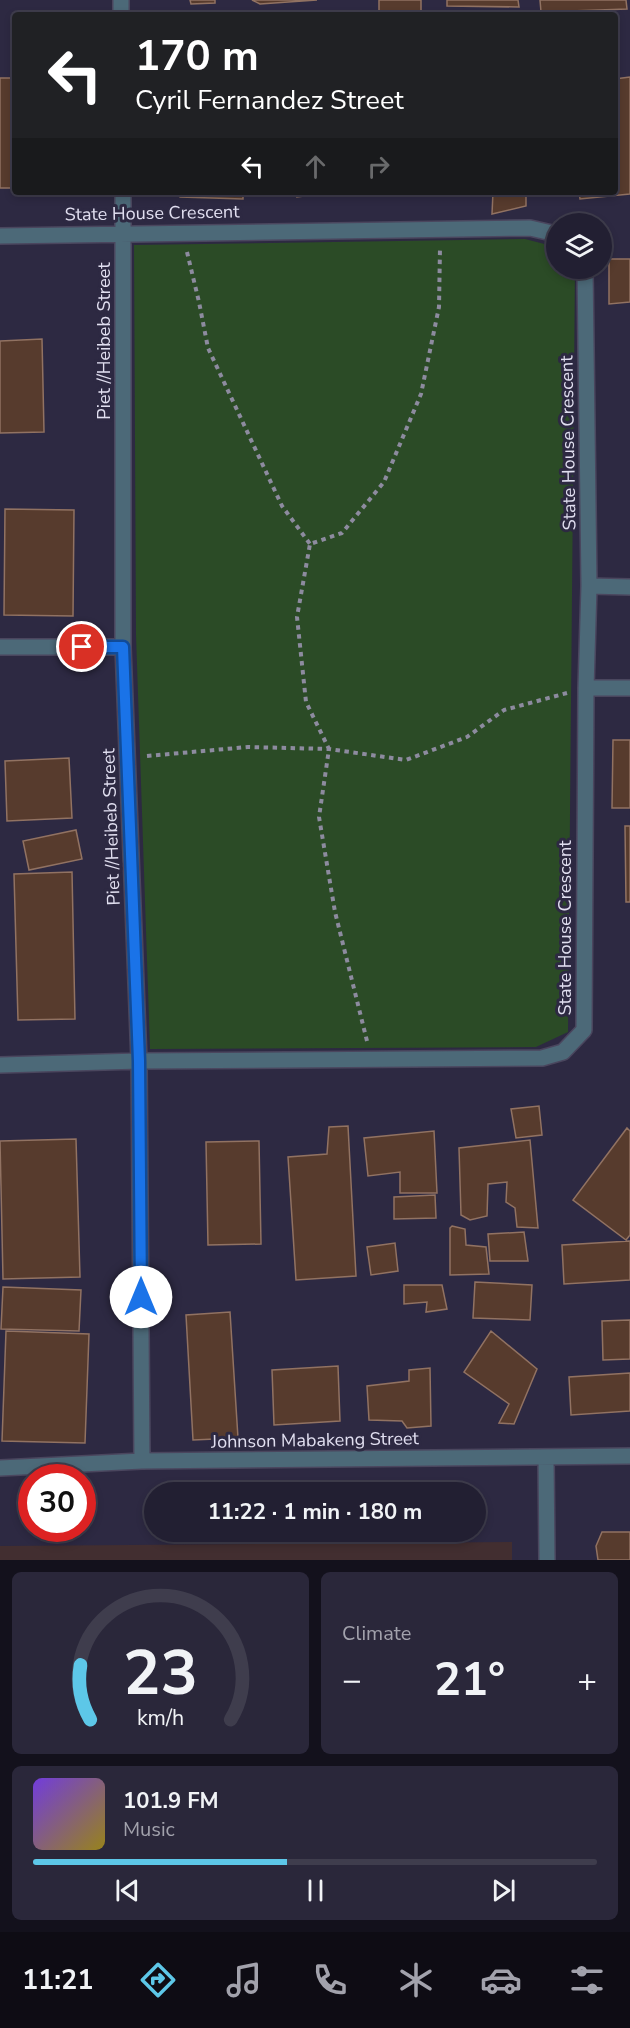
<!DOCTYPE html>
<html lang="en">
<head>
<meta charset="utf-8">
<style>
  body { margin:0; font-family:"Nunito Sans",sans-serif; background:#2a273a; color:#f1f3f6; height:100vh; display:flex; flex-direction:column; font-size:22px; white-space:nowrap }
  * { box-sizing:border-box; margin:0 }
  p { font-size:20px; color:#a2a2ac }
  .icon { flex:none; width:33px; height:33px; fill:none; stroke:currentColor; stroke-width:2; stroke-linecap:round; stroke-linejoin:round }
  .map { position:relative; height:1560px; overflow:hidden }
  .sheet { display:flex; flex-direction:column; gap:12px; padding:12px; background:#13111c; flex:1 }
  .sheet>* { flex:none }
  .top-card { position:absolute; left:12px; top:12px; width:606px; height:183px; border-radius:6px; box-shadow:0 3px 9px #0003,0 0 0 2px #3f3d4d; background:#202124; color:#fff; overflow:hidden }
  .fabs { position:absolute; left:546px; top:213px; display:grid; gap:12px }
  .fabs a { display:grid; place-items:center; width:66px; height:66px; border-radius:50%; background:#221f32; box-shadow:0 3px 9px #0003,0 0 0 2px #3f3d4d; font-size:30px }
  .speed { position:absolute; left:18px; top:1464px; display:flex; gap:12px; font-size:30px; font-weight:700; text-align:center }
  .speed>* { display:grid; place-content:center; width:78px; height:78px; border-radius:50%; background:#221f32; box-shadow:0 3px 9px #0003,0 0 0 2px #3f3d4d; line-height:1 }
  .speed .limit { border:9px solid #d22; background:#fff; color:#111 }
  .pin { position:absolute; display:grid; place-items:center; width:51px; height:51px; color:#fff; margin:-26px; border:3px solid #fff; border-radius:50%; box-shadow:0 2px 6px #0007 }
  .me { position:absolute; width:66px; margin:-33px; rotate:0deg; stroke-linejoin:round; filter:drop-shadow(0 0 4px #0008) }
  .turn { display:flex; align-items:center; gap:21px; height:126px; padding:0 24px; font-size:27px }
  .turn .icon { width:78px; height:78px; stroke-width:2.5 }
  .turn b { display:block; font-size:42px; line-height:51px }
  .lanes { display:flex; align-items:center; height:57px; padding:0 24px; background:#0003; justify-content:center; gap:30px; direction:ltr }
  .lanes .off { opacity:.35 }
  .big { font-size:45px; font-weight:700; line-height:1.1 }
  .sheet .widget { flex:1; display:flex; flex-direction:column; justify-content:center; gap:9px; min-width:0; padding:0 21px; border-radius:9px; background:#2a273a }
  .sheet .dial { align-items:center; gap:0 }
  .dial svg { height:156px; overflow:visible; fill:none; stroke:#3f3d4d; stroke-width:7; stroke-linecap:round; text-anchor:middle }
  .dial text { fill:#f1f3f6; stroke:none }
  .song { display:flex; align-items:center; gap:18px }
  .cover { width:72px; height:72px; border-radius:9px; background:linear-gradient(135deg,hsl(260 70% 55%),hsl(50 70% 35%)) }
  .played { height:6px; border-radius:3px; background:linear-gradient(90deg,#5dc7e8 45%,#3f3d4d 45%) }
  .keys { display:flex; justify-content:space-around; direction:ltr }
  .heat { display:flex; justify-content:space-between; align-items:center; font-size:33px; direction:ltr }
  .sheet .tiles { flex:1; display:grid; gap:12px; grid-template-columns:1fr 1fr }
  .widget:last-child { grid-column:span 2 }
  .trip { position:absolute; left:144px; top:1482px; width:342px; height:60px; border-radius:30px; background:#221f32; box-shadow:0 3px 9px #0003,0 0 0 2px #3f3d4d; font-weight:700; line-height:60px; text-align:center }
  .tab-bar { display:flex; height:96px; justify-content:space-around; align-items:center; background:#0e0c14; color:#a2a2ac }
  .tab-bar .icon { width:42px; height:42px }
  .tab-bar .active { color:#5dc7e8 }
  .tab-bar b { font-size:27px; color:#f1f3f6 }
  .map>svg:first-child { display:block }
  .medical { fill:#422e30 }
  .green { fill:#2b4b26 }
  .building { fill:#573b2d; stroke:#917262; stroke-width:1.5 }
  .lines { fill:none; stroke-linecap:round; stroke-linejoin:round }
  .minor-casing { stroke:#4a465e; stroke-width:18 }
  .path { stroke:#8d8b9f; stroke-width:4; stroke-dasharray:4.5 4.5; stroke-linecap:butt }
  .minor { stroke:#4c6978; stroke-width:15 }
  .route-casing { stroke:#114b97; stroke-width:15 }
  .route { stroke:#1a73e8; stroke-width:10 }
  .labels { text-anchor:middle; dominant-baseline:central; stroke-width:6; stroke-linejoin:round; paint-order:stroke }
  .street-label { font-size:18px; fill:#e1dff0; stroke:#2d2942 }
</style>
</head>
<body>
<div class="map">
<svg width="630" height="1560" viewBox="0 0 630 1560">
  <rect width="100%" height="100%" fill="#2d2942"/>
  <path class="medical" d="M512 1542V1560H0V1546Z"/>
  <path class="green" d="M525 239 556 247V268L575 269 568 1032 536 1047 150 1049 136 635 134 245Z"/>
  <path class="building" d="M190 0H215V3L191 4Z
    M252 0H317L260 4Z
    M379 0H421V15H379Z
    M447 0H518L519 7 447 6Z
    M540 0H626L627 9 541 12Z
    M630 77V194L580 199 579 192H615V79Z
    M0 78H15V188H0Z
    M179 192H243V199L180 197Z
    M298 192H338L297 197Z
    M493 192H526V206L492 214Z
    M609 259H630V302L609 304Z
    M42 339 44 432 0 433V341Z
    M5 509 74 510 73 616 4 615Z
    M613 740H630V808H612Z
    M69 758 72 818 7 821 5 761Z
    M625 826H630V902H626Z
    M76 830 82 859 29 870 23 841Z
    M72 872 75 1019 18 1020 14 874Z
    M539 1106 542 1135 516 1138 511 1109Z
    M348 1126 356 1276 296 1280 288 1157 327 1154 329 1127Z
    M627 1128 630 1131V1235L626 1240 573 1200Z
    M434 1131 437 1193H400V1172L368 1176 364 1138Z
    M76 1139 80 1277 3 1279 0 1141Z
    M530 1140 538 1228 517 1227 515 1208 506 1202 507 1182 488 1184 487 1216 470 1220 461 1215 459 1148Z
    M259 1141 261 1244 208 1245 206 1142Z
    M435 1195 436 1218 394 1219V1197Z
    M452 1226 465 1229 466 1245 486 1247 489 1274 450 1275V1228Z
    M524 1232 528 1261H490L488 1234Z
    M630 1241V1280L564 1284 562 1245Z
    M395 1243 398 1271 371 1275 367 1247Z
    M475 1282 532 1285 530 1320 473 1318Z
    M404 1285H442L447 1309 426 1312 427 1302 404 1304Z
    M3 1287 81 1290 79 1331 1 1329Z
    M230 1312 238 1438 193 1440 186 1315Z
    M630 1320V1359L603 1360 602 1321Z
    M6 1331 89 1334 85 1443 2 1441Z
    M491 1331 537 1369 514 1424 499 1423 509 1404 464 1372Z
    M338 1366 340 1421 274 1425 272 1370Z
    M430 1368 431 1426 407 1428 402 1421 369 1420 367 1386 409 1381V1370Z
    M630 1373V1411L571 1415 569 1377Z
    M602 1532H630V1560H598L596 1546Z"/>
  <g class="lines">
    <defs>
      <path id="minor" d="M121 0V15
        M123 192V647L139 1061 142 1461
        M0 236 530 228 556 234
        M589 586 630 587
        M0 647H123
        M586 688H630
        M0 1065 139 1061 542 1058 563 1052 584 1030 586 688 589 586 585 268
        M546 1457 547 1560
        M0 1468 142 1461 630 1456"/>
    </defs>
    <use href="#minor" class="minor-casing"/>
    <path class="path" d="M187 252 199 302 208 348 282 506 310 544
      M147 756 248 747 329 749 406 760 467 737 504 710 567 693
      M367 1041 335 912 319 817 329 749 306 702 297 617 310 544 342 533 384 482 421 394 439 307 440 248"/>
    <use href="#minor" class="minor"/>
  </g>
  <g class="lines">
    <defs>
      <path id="route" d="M82 647H123L139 1061 141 1297"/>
    </defs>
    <use href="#route" class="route-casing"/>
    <use href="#route" class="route"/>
  </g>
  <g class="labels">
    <g class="street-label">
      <text transform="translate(152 213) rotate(-1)">State House Crescent</text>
      <text transform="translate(104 341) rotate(-90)">Piet //Heibeb Street</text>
      <text transform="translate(568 443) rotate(-91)">State House Crescent</text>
      <text transform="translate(111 827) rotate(-92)">Piet //Heibeb Street</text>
      <text transform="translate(565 928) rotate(-90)">State House Crescent</text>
      <text transform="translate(315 1440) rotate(-1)">Johnson Mabakeng Street</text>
    </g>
  </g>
</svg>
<div class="fabs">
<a><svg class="icon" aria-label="layers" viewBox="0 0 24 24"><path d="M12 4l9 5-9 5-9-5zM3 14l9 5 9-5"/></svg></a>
</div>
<div class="speed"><div class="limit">30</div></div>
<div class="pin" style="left:82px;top:647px;background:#d93025"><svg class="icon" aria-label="arrive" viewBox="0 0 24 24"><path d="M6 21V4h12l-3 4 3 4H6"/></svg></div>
<svg class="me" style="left:141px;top:1297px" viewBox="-20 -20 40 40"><circle r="19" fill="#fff"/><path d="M0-13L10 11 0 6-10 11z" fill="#1a73e8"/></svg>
<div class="trip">11:22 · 1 min · 180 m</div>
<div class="top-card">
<div class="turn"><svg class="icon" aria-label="left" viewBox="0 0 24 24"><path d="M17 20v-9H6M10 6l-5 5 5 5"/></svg><div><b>170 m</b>Cyril Fernandez Street</div></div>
<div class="lanes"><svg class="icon" aria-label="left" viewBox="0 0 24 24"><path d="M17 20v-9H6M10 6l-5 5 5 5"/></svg><svg class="icon off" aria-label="ahead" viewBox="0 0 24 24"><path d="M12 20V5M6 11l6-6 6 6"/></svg><svg class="icon off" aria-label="right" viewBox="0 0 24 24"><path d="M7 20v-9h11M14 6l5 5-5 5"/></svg></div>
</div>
</div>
<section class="sheet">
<div class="tiles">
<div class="widget dial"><svg viewBox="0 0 100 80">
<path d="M14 69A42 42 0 1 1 86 69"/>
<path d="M14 69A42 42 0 0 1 9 41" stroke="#5dc7e8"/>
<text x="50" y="56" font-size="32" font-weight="700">23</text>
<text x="50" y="72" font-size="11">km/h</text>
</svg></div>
<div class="widget"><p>Climate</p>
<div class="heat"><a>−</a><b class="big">21°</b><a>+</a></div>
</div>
<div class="widget">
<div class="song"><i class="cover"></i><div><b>101.9 FM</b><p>Music</p></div></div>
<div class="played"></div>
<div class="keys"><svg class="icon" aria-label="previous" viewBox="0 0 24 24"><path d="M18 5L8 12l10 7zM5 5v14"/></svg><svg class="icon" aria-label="pause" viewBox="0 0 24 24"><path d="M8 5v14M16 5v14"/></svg><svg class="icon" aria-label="next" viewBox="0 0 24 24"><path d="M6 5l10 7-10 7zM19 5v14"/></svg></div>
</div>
</div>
</section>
<nav class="tab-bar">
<b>11:21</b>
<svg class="icon active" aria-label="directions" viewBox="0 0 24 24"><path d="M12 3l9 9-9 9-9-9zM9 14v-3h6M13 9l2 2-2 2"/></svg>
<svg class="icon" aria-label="music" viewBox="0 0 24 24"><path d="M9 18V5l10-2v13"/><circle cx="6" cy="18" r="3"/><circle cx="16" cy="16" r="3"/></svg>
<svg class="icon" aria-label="phone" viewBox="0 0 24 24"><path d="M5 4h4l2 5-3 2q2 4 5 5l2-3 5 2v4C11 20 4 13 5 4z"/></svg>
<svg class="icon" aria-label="climate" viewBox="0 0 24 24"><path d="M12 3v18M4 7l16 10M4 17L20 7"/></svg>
<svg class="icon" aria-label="car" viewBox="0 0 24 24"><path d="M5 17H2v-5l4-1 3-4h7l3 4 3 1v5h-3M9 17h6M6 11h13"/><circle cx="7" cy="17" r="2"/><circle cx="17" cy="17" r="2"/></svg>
<svg class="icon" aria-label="filters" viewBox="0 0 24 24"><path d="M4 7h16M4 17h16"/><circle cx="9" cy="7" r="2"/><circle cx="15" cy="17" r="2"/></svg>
</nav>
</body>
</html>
